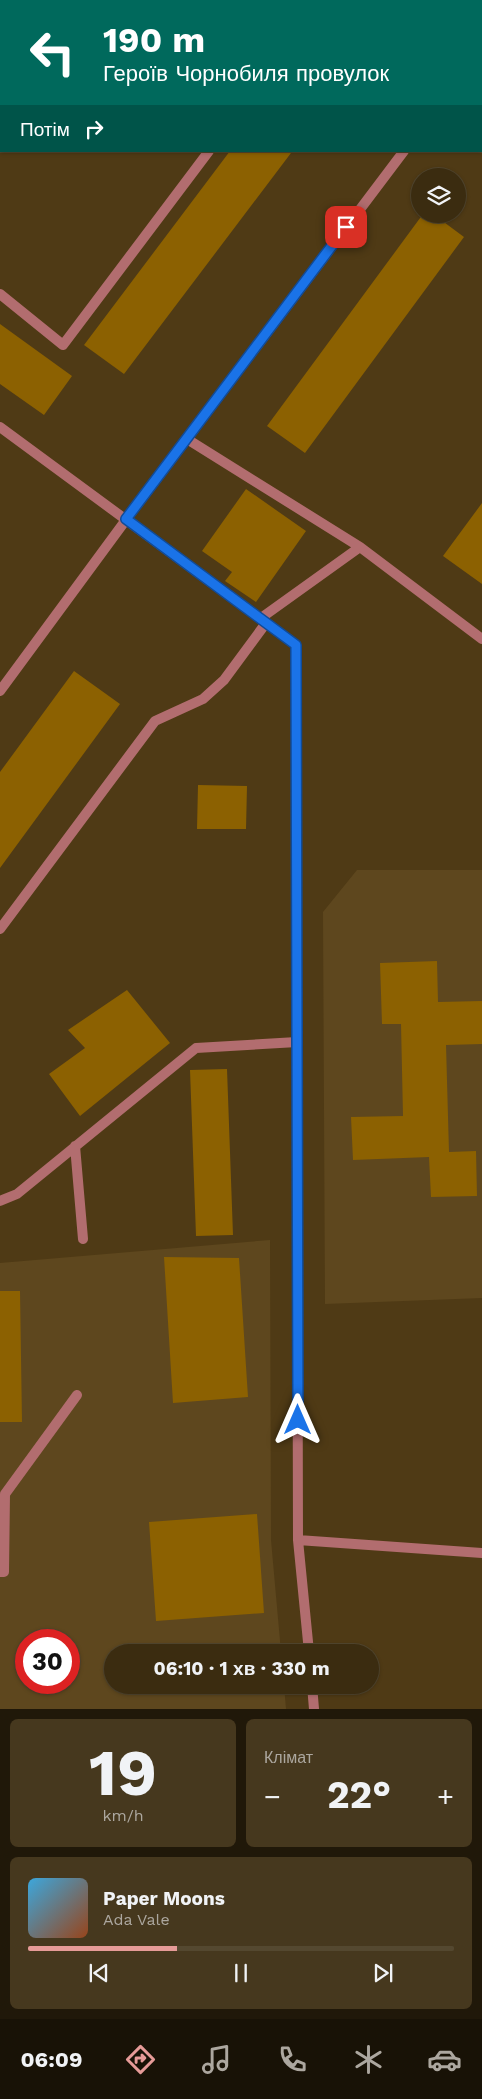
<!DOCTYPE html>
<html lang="uk">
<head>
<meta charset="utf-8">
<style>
  body { margin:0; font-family:"Work Sans",sans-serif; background:#46381e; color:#f1f3f6; height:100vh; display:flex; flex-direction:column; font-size:19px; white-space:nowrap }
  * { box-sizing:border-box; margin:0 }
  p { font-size:16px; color:#aca79f }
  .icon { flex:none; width:28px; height:28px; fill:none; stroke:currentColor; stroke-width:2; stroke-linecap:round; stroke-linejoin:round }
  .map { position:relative; height:1709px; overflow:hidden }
  .sheet { display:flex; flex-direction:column; gap:10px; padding:10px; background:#201809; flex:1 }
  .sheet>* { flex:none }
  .guide { position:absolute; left:0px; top:0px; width:482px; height:152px; box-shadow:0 1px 4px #0004,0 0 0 1px #544830; background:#00695c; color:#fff; overflow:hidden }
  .buttons { position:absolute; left:411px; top:168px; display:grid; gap:10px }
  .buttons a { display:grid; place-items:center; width:55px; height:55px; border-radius:50%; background:#3b2c10; box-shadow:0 1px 4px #0004,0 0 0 1px #544830; font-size:25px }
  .speed { position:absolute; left:15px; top:1629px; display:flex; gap:10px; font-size:25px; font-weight:700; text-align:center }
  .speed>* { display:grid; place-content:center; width:65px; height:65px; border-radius:50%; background:#3b2c10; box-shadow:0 1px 4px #0004,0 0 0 1px #544830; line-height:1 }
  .speed .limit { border:8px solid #d22; background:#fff; color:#111 }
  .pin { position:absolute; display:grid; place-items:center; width:42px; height:42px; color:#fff; margin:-21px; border-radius:10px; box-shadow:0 2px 8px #0006 }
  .me { position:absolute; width:55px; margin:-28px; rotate:0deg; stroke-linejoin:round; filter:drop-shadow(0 0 4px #0008) }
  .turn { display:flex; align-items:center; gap:18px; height:105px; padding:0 20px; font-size:22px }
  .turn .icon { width:65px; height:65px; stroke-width:2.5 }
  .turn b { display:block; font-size:35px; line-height:42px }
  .then { display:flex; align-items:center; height:48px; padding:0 20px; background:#0003; gap:10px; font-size:19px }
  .big { font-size:38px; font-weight:700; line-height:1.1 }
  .sheet .widget { flex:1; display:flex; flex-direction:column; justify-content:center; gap:8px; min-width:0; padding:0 18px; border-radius:8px; background:#46381e }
  .sheet .dial { align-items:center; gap:0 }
  .dial b { font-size:65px; line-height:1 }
  .song { display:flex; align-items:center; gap:15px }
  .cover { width:60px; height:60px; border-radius:8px; background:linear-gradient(135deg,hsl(200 70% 55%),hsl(20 70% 35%)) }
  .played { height:5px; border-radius:2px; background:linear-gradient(90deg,#e69b98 35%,#544830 35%) }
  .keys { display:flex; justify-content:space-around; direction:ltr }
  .heat { display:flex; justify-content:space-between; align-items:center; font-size:28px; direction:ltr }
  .sheet .tiles { flex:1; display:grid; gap:10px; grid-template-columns:1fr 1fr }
  .widget:last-child { grid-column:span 2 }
  .trip { position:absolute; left:104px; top:1644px; width:275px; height:50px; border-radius:25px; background:#3b2c10; box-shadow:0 1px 4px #0004,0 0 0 1px #544830; font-weight:700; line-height:50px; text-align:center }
  .menu { display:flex; height:80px; justify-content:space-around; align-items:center; background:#181206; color:#aca79f }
  .menu .icon { width:35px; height:35px }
  .menu .on { color:#e69b98 }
  .menu b { font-size:22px; color:#f1f3f6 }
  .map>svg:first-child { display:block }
  .built { fill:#5e471e; fill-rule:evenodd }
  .building { fill:#8c6101 }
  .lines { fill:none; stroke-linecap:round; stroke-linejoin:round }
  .service { stroke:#b26d6f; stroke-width:10 }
  .minor { stroke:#b26d6f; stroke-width:10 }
  .secondary { stroke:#f2858a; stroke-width:10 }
  .route-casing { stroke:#114b97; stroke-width:12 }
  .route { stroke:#1a73e8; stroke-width:9 }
</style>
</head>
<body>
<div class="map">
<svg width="482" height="1709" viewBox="0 0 482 1709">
  <rect width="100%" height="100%" fill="#4f3a15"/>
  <path class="built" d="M357 870H482V1298L325 1304 323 912Z
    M270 1240 271 1540 281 1652H112V1685H284L286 1709H0V1263ZM26 1640H69V1682H26Z"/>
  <path class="building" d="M230 151 291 153 124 374 84 345Z
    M423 214H433L464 237 305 453 267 426Z
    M0 324 72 376 44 415 0 384Z
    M246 489 306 531 256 602 225 581 232 572 202 551Z
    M482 503V584L443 556Z
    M74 671 120 704 0 868V772Z
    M198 785 247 786 246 829H197Z
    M437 961 438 1002 482 1001V1044L446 1045 449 1152 476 1151 477 1196 431 1197 429 1157 353 1160 351 1117 403 1116 401 1024H382L380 963Z
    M127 990 170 1043 80 1116 49 1074 85 1048 68 1030Z
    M227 1069 233 1235 196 1236 190 1070Z
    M164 1257 239 1258 248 1397 173 1403Z
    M0 1291H20L22 1422H0Z
    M257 1514 264 1613 156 1621 149 1522Z"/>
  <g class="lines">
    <path class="service" d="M250 0 251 1
      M96 1V0
      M0 130 1 128
      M0 294 63 345 209 151
      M187 439 360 547
      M261 618 360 547 482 639
      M0 929 155 721 203 699 224 680 266 623
      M75 1146 83 1239
      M0 1201 17 1194 196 1048 297 1042
      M0 1572H4L5 1494 77 1395"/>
    <path class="minor" d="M481 49 482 48
      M0 427 296 645 298 1540 482 1553
      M0 691 131 513 404 151
      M298 1540 309 1652
      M312 1685 314 1709"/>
    <path class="secondary" d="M429 0 430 1
      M481 54 482 55"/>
  </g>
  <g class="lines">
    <defs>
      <path id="route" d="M298 1420 296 645 126 519 346 227"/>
    </defs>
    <use href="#route" class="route-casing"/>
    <use href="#route" class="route"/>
  </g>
</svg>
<div class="buttons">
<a><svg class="icon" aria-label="layers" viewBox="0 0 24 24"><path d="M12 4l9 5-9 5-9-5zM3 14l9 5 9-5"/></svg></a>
</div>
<div class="speed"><div class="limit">30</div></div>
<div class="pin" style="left:346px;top:227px;background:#d93025"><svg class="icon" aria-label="arrive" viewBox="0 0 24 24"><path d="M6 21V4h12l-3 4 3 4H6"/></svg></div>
<svg class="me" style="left:298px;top:1420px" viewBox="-20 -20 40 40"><path d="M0-17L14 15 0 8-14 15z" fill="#1a73e8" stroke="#fff" stroke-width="4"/></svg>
<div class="trip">06:10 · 1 хв · 330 m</div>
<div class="guide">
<div class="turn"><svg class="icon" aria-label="left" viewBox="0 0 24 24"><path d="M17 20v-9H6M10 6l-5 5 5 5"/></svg><div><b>190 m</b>Героїв Чорнобиля провулок</div></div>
<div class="then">Потім<svg class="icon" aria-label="right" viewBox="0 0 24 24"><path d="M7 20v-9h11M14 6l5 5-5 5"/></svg></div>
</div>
</div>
<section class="sheet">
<div class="tiles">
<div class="widget dial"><b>19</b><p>km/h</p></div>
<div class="widget"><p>Клімат</p>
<div class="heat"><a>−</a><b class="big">22°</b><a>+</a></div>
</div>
<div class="widget">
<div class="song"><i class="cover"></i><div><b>Paper Moons</b><p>Ada Vale</p></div></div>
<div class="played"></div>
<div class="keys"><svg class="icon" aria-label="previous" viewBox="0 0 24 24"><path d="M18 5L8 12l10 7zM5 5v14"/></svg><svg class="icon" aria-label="pause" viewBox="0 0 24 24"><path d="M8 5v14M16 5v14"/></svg><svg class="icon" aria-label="next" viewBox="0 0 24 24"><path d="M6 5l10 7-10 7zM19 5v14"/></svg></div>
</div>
</div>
</section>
<nav class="menu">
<b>06:09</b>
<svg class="icon on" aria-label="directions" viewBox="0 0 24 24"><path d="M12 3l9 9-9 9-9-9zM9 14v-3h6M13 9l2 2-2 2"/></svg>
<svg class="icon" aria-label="music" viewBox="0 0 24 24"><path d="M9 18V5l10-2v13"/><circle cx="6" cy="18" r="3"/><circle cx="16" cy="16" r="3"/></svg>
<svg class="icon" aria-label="phone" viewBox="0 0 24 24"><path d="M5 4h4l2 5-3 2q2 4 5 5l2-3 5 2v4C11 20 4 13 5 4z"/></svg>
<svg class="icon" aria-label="climate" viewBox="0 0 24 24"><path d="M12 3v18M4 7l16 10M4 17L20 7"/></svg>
<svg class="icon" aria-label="car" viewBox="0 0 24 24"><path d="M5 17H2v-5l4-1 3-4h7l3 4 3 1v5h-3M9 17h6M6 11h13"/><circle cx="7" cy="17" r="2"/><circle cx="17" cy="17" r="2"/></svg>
</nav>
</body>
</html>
